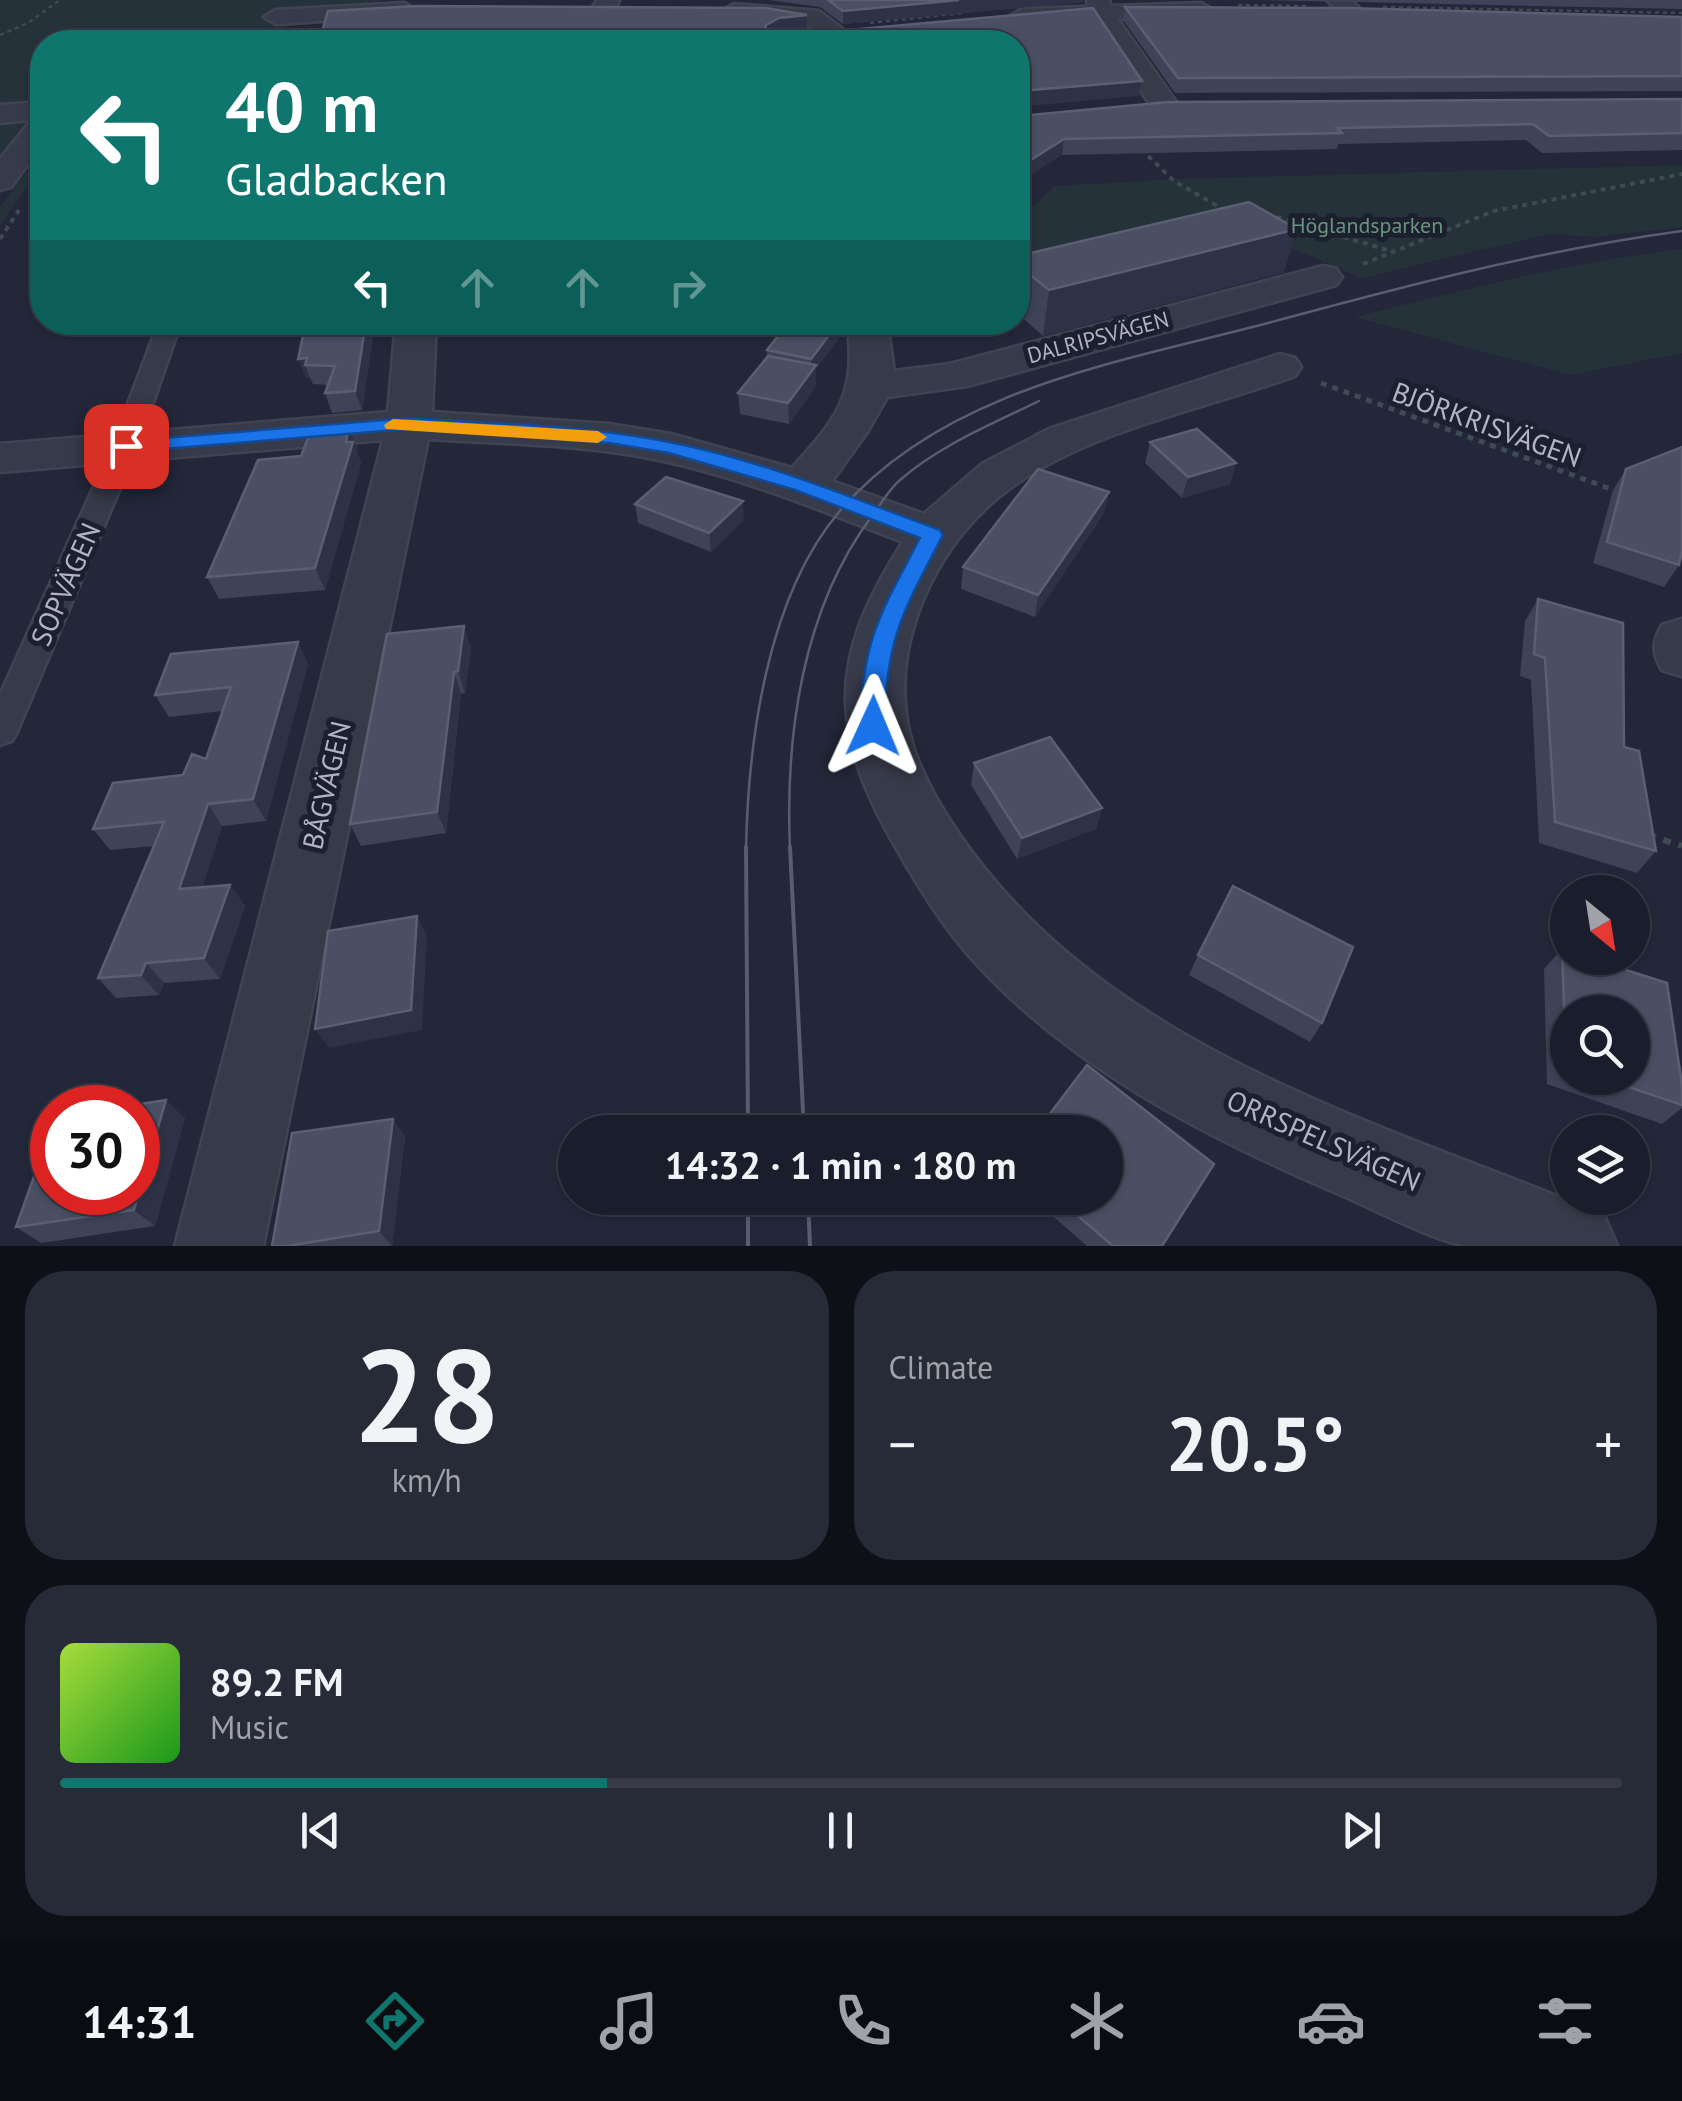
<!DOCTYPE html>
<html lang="en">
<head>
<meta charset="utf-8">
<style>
  body { margin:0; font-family:"PT Sans",sans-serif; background:#272a37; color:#f1f3f6; height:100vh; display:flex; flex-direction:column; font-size:38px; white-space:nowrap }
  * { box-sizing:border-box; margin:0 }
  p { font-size:32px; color:#9fa2a9 }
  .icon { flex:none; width:55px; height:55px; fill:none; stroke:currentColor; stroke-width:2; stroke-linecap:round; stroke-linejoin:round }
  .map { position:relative; height:1246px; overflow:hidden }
  .drawer { display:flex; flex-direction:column; gap:25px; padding:25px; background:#0e1018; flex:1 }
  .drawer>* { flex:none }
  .banner { position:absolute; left:30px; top:30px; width:1000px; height:305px; border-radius:40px; box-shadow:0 2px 8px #0004,0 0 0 2px #383b47; background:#0f766e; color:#fff; overflow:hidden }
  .needle { width:65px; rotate:150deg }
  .tools { position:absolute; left:1550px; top:875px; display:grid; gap:20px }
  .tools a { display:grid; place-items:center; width:100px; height:100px; border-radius:50%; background:#1a1d2b; box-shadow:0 2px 8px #0004,0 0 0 2px #383b47; font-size:50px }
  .speed { position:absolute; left:30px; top:1085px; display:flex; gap:20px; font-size:50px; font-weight:700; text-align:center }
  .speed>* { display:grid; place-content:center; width:130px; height:130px; border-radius:50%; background:#1a1d2b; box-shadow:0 2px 8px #0004,0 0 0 2px #383b47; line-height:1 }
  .speed .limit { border:15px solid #d22; background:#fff; color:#111 }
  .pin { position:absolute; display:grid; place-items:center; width:85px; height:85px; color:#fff; margin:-42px; border-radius:20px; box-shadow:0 5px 15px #0006 }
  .me { position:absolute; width:110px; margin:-55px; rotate:1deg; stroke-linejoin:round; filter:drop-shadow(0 0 8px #0008) }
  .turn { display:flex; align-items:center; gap:35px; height:210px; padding:0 30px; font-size:45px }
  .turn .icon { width:130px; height:130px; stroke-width:2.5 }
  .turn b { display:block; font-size:70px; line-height:85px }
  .lanes { display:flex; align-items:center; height:95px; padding:0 30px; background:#0003; justify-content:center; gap:50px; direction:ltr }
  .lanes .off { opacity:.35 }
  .big { font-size:75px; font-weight:700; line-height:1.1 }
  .drawer .tile { flex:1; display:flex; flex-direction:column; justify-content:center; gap:15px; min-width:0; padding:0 35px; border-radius:40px; background:#272a37 }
  .drawer .dial { align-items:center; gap:0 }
  .dial b { font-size:130px; line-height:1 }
  .song { display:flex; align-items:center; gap:30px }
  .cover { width:120px; height:120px; border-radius:15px; background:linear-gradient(135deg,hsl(80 70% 55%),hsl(120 70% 35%)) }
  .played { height:10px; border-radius:5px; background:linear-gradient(90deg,#0f766e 35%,#383b47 35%) }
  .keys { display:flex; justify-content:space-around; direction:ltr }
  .heat { display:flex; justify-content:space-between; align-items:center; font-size:55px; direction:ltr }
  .drawer .tiles { flex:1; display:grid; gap:25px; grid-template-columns:1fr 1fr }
  .tile:last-child { grid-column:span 2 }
  .trip { position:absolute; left:558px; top:1115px; width:565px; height:100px; border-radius:50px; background:#1a1d2b; box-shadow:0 2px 8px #0004,0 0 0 2px #383b47; font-weight:700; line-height:100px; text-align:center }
  .tab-bar { display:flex; height:160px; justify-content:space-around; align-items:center; background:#0a0c11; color:#9fa2a9 }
  .tab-bar .icon { width:70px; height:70px }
  .tab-bar .current { color:#0f766e }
  .tab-bar b { font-size:45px; color:#f1f3f6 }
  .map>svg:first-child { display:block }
  .green { fill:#25323a }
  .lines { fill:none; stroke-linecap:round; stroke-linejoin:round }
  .service-casing { stroke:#404352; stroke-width:5 }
  .minor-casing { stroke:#404352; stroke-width:5 }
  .tertiary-casing { stroke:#404352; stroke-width:5 }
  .path-far3 { stroke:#3e4b52; stroke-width:2.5; stroke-dasharray:4 4; stroke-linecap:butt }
  .path-far2 { stroke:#3e4b52; stroke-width:4; stroke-dasharray:5 5; stroke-linecap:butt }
  .path-far1 { stroke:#3e4b52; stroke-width:5; stroke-dasharray:6 6; stroke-linecap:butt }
  .path { stroke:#3e4b52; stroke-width:6; stroke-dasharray:8 8; stroke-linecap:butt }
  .service { fill:#373a49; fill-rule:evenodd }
  .minor { fill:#373a49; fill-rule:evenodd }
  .tertiary { fill:#373a49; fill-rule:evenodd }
  .tram-far1 { stroke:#595d70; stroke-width:2.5 }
  .tram { stroke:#595d70; stroke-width:4 }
  .wall { fill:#3e4357; fill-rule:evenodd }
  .shaded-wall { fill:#2e3246 }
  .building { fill:#4a4f63; stroke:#5a5f72; stroke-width:2.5 }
  .route { fill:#1a73e8; stroke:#114b97; stroke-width:2.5 }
  .slow { fill:#f59e0b }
  .labels { text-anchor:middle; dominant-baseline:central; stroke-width:10; stroke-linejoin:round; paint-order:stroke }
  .far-park-label { font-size:22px; fill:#6a947f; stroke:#1c1f2e }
  .far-street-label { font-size:22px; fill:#b2b4c5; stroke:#1c1f2e }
  .street-label { font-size:28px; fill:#b2b4c5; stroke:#1c1f2e }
</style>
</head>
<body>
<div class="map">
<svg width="1682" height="1246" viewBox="0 0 1682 1246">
  <rect width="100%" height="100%" fill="#232739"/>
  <path class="green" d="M0 0H380L378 8 291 14 282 42H42V165L0 225V207L32 164 0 166Z
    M1682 165V227L1596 237 1549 234 1362 278 1248 230 1018 287V219L1055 186 1179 179Z
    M1682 249V353L1570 375 1355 317C1463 290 1571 262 1682 249Z"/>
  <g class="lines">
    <defs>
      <path id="service" d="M159 322H181L138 446 17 732 12 741 0 745V695L112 446Z"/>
      <path id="minor" d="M597 0H619L615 10 626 42H602L591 10Z
        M1087 0H1109L1112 11 1179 106 1175 112H1155L1088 11Z
        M1327 0H1351L1364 13 1360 18H1344Z
        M404 3 416 10 412 15 276 24 264 17 276 10Z
        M734 4 819 11 852 36 849 41H831L805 23 726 16 722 11Z
        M42 116V145L11 187 0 190V159L32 119Z
        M1323 266 1336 269 1342 277 1336 285 967 386 887 397 868 431 832 481 924 514 982 464 1049 429 1280 354 1295 358 1301 367 1295 376C1202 410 1096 428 1013 486 958 525 919 587 907 655 896 723 919 775 957 831 1104 1049 1374 1120 1604 1215L1617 1246C1581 1246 1546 1246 1510 1246 1496 1246 1479 1246 1465 1246 1425 1237 1370 1207 1332 1191 1200 1134 1062 1063 966 952 941 923 921 891 902 858 830 737 824 663 903 542 825 512 746 479 664 461 588 444 506 444 428 439L263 1246H175L383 440 0 472V444L388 412 396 322H436L432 412 609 424 671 434 792 468C839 416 857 393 847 322H887L894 371 950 364Z
        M1682 619V676L1662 670C1652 653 1652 642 1662 625Z"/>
      <path id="tertiary" d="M1201 3 1213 10 1209 15 1022 23 1010 16 1022 9Z
        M42 102V119L0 123V105Z"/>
    </defs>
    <use href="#service" class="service-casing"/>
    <use href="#minor" class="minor-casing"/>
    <use href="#tertiary" class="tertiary-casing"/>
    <path class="path-far3" d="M1238 5 1306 6
      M1383 7 1682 13
      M870 23 962 13
      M0 35 28 23 60 0"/>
    <path class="path-far2" d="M1141 149 1174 181 1228 212
      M1267 214 1394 252
      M0 239 19 210
      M1363 264 1494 211 1682 174"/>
    <path class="path-far1" d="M1321 383 1619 492"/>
    <path class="path" d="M1648 835 1682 846"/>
    <use href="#service" class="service"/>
    <use href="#minor" class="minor"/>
    <use href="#tertiary" class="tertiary"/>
    <path class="tram-far1" d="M746 850C748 742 767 597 839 512 943 389 1121 362 1268 323 1405 286 1541 250 1682 231
      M790 850C785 736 802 609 872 516 881 504 889 489 900 480 940 445 992 424 1039 401"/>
    <path class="tram" d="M746 847 748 1132
      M790 847 804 1132
      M748 1198V1246
      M808 1198 810 1246"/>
  </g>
  <path class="wall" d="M447 0H1084L1083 2 843 24 820 7 768 0Z
    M1259 0H1682V9Z
    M1125 7 1682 17V91L1175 93 1123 20Z
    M1682 99V150L1542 153 1526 140 1338 144 1337 149 1062 155 1020 116Z
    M1018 256 1284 272 1043 336 1018 314Z
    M306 322H393L391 332 373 334 362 410 332 413 325 393 328 385 313 384 310 378H306L298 359Z
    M789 322H844V331L816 369V386L789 424 740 414 738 393 767 357V350Z
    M1150 442 1236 463 1230 484 1182 498 1145 463Z
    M357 446 356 450 361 463 325 590 219 599 207 577 301 456Z
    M1626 469 1679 565 1664 587 1593 563 1613 490Z
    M1109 492 1104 513 1035 617 961 589 963 567Z
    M635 504 744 520 711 552 638 523Z
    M1538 599 1656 851 1637 873 1539 843 1531 680 1520 676 1525 621Z
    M387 634 471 648 465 693 461 694 446 833 361 846 350 824Z
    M298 642 308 664 266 821 222 826 202 888 230 885 245 906 220 979 164 983 159 995 116 998 98 978 154 846 110 850 93 829 183 775 206 759 222 711 169 717 155 695Z
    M974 763 1102 808 1096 829 1017 859 971 785Z
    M1562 949 1682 1085V1108L1662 1124 1547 1084 1544 969ZM1568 1012 1632 1078H1568Z
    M1198 955 1322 1023 1310 1042 1189 975Z
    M185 1118 155 1226 41 1243 16 1227Z
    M393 1119 405 1137 392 1246H272Z
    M1032 1198H1105L1163 1246H1087Z"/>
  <path class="shaded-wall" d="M959 0H1084L1083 2 843 24V11Z
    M807 15V28L779 32 765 30 766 25 779 18Z
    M560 39 561 42H530Z
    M1142 81 1139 96 1018 107 1019 91Z
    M1064 139 1062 155 1018 183V168Z
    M1297 229 1284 272 1043 336 1049 290Z
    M366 322H393L391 332 373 334 362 410 355 391Z
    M438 322H462L440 326Z
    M839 322H844V331L816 369V386L789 424 788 403 811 371V359Z
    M307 358 305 365 310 378H306L298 359Z
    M349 425 361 463 325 590 315 568 346 442Z
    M1236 463 1230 484 1182 498 1188 477Z
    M1109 492 1104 513 1035 617 1038 595Z
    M743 501 744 520 711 552 709 533Z
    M464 626 471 648 465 693 458 671Z
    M298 642 308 664 266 821 253 799Z
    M454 672 461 694 446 833 437 812Z
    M208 804 222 826 195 910 179 889Z
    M1102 808 1096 829 1017 859 1022 838Z
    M230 885 245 906 220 979 204 958Z
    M417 916 427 936 422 1030 329 1048 315 1029Z
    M146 963 164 983 159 995 141 975Z
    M166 1100 185 1118 155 1226 134 1210Z
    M393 1119 405 1137 392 1246 379 1231Z"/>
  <path class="building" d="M828 0H959L843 11Z
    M417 6 766 8 807 15 779 18 766 25 765 30 815 33 1093 8 1142 81 1019 91 1018 102V42H562L560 39 530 42H319L328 11Z
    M1125 7 1346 8 1682 17V76L1178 78Z
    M1682 99V133L1549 136 1533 124 1337 128 1342 133 1064 139 1018 168V114L1020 116 1168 102Z
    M1249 202 1297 229 1049 290 1018 265V256Z
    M306 322H366L355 391 325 393 335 366 305 365 307 358 298 359Z
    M789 322H839L811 359 767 350Z
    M768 356 816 365 788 403 738 393Z
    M349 425 346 442H353L315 568 207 577 258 460 301 456 312 428Z
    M1197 429 1236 463 1188 477 1150 442Z
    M1682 447V550L1679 565 1607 542 1626 469Z
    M1038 469 1109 492 1038 595 963 567Z
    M666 477 743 501 709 533 635 504Z
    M1538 599 1623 623 1624 747 1639 751 1656 851 1555 822 1545 658 1534 654Z
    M464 626 458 671 454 672 437 812 350 824 387 634Z
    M298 642 253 799 208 804 179 889 230 885 204 958 146 963 141 975 98 978 164 822 93 829 113 783 183 775 192 754 206 759 231 687 155 695 171 654Z
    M1050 737 1102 808 1022 838 974 763Z
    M1233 886 1353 947 1322 1023 1198 955Z
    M417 916 411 1010 315 1029 328 931Z
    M1562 949 1568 951V958H1588L1667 983 1682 1085V1105L1602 1078H1632V1012H1568L1566 1065Z
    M1087 1065 1214 1164 1162 1246H1113L1057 1198H1105V1132H1036Z
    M166 1100 134 1210 16 1227 52 1126V1192H138V1108H113Z
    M393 1119 379 1231 287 1246H272L292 1133Z"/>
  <path class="route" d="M409 418C496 424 584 425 669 442 762 460 852 498 940 530L943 535C904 610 885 639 885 726L882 733H864L860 726C862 640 881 612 920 538L795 490 669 453 609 443 409 429 126 452 116 446 126 441Z"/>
  <path class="slow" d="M393 419 598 431 607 437 598 443 386 429 384 425Z"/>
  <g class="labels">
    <g class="far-park-label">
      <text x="1367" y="225">Höglandsparken</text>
    </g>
    <g class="far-street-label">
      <text transform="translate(1098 337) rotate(-15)">DALRIPSVÄGEN</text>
    </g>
    <g class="street-label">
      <text transform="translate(1487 424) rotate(20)">BJÖRKRISVÄGEN</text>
      <text transform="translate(65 584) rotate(-66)">SOPVÄGEN</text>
      <text transform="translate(326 785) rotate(-77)">BÅGVÄGEN</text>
      <text transform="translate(1324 1140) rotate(24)">ORRSPELSVÄGEN</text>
    </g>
  </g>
</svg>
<div class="tools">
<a><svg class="needle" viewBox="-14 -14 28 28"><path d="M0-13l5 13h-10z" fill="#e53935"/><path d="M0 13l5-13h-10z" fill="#9fa2a9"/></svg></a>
<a><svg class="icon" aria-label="search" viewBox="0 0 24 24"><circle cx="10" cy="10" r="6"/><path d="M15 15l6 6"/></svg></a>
<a><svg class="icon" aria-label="layers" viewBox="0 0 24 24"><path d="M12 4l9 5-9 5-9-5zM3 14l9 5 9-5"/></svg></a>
</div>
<div class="speed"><div class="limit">30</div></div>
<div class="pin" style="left:126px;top:446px;background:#d93025"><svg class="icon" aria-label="arrive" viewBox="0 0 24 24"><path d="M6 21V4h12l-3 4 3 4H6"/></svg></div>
<svg class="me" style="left:873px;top:726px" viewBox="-20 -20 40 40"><path d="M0-17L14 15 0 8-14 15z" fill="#1a73e8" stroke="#fff" stroke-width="4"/></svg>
<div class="trip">14:32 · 1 min · 180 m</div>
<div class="banner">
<div class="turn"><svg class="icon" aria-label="left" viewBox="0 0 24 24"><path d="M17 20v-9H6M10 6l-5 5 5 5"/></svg><div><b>40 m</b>Gladbacken</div></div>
<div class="lanes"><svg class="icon" aria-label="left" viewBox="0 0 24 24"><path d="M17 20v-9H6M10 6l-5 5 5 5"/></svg><svg class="icon off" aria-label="ahead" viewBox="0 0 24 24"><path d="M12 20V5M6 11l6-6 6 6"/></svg><svg class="icon off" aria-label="ahead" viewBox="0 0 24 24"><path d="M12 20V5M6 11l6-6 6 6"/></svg><svg class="icon off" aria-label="right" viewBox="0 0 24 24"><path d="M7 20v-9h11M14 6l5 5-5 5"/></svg></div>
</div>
</div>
<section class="drawer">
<div class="tiles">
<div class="tile dial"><b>28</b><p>km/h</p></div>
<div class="tile"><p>Climate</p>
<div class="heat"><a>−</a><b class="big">20.5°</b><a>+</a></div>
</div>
<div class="tile">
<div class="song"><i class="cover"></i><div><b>89.2 FM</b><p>Music</p></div></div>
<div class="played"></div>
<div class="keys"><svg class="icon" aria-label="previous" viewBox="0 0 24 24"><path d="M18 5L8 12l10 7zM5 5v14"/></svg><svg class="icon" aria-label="pause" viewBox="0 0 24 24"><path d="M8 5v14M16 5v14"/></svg><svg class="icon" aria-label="next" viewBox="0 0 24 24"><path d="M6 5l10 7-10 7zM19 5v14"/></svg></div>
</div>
</div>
</section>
<nav class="tab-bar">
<b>14:31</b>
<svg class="icon current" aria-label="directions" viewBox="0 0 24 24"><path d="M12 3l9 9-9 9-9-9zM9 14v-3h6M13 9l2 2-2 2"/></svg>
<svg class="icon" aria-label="music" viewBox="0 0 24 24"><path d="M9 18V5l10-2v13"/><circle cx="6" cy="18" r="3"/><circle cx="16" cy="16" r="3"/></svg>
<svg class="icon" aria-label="phone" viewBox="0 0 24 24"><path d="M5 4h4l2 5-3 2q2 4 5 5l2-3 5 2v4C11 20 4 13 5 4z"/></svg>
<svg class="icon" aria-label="climate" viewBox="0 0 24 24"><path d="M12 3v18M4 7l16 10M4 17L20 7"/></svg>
<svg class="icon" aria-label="car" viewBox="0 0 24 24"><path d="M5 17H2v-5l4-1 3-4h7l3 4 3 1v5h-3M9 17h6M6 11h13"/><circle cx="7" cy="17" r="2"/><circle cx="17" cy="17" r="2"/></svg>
<svg class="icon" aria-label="filters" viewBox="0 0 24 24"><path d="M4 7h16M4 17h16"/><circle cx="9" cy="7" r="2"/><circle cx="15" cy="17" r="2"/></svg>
</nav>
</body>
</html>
